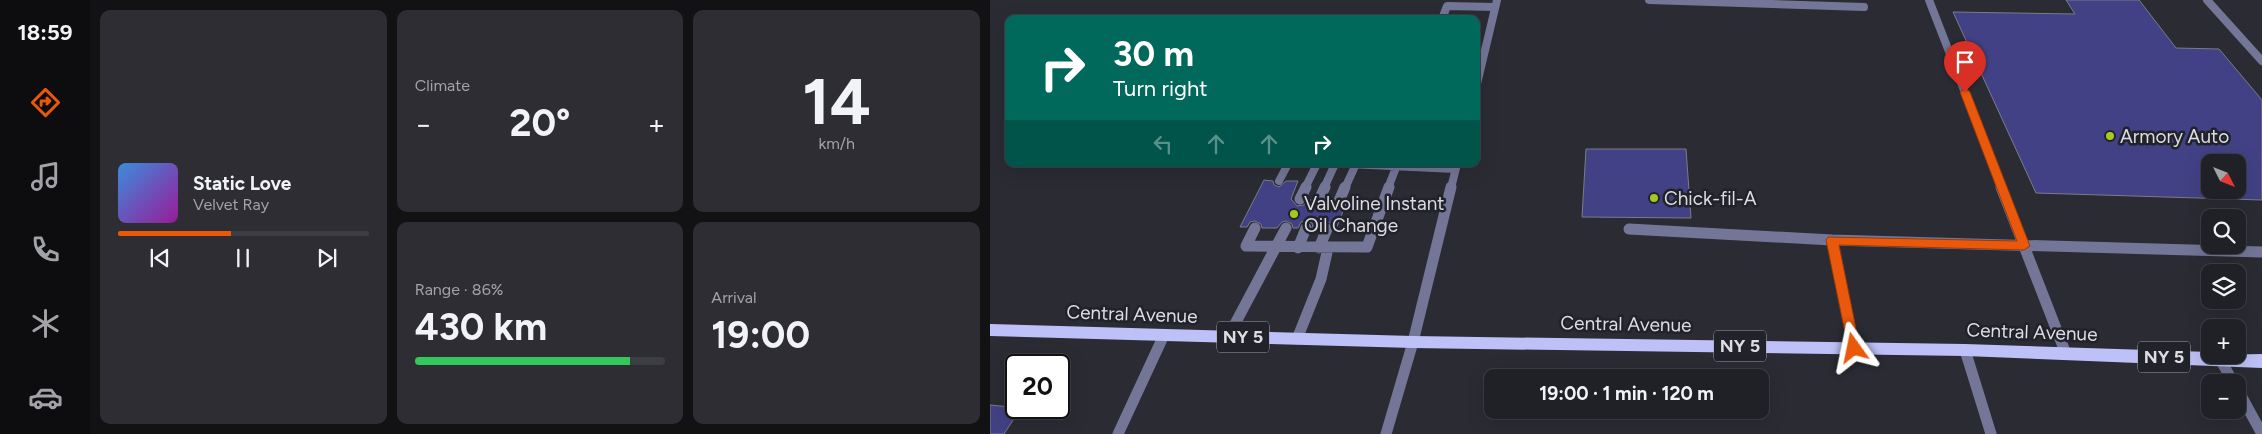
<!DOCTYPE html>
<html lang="en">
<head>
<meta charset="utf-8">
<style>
  body { margin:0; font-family:Figtree,sans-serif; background:#2d2d33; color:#f1f3f6; height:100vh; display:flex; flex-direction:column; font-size:19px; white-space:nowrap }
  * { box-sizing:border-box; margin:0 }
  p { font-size:16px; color:#a2a3a7 }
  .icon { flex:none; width:28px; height:28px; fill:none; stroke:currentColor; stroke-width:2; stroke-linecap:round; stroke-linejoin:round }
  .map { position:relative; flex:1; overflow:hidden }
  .details { display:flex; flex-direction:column; gap:10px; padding:10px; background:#121215; width:900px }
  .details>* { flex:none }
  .top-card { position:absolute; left:15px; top:15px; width:475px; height:152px; border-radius:10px; box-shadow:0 5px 20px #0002,0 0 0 1px #3d3e44; background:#00695c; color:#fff; overflow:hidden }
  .needle { width:32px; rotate:132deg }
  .buttons { position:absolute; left:1211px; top:154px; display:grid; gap:10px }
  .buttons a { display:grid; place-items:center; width:45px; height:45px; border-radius:10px; background:#202027; box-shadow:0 5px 20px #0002,0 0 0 1px #3d3e44; font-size:25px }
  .speed { position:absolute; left:15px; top:354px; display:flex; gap:10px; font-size:25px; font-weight:700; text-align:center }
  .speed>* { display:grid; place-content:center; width:65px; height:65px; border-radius:50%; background:#202027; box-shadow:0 5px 20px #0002,0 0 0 1px #3d3e44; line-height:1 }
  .speed .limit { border:2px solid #111; border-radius:8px; background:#fff; color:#111 }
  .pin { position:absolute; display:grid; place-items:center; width:42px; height:42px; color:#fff; margin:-51px -21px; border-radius:50% 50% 50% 0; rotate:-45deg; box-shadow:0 0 5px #0007 }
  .pin .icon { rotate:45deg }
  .me { position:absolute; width:55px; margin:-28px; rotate:348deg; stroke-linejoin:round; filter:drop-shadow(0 0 4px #0008) }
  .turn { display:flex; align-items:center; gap:18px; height:105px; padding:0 25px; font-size:22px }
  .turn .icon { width:65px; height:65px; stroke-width:2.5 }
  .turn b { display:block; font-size:35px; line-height:42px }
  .lanes { display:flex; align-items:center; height:48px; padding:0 25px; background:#0003; justify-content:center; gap:25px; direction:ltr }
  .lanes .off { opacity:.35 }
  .big { font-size:38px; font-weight:700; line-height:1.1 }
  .details .tile { flex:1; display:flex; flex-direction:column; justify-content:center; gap:8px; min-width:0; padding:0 18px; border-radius:10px; background:#2d2d33 }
  .details .dial { align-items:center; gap:0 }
  .dial b { font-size:65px; line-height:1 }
  .song { display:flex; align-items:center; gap:15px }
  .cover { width:60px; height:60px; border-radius:8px; background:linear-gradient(135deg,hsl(210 70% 55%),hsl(300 70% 35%)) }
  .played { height:5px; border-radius:2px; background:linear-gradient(90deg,#ea580c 45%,#3d3e44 45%) }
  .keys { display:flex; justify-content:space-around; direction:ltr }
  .heat { display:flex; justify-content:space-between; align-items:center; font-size:28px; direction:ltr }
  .charge { height:8px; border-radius:4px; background:linear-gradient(90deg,#34c759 86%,#3d3e44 0) }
  .details .tiles { flex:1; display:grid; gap:10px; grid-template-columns:repeat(3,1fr) }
  .tile:first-child { grid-row:span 2 }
  .trip { position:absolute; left:494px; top:369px; width:285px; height:50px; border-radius:10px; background:#202027; box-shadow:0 5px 20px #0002,0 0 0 1px #3d3e44; font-weight:700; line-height:50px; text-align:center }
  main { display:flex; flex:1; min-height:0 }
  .dock { display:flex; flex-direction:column; width:90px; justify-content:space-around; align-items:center; background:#0d0d10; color:#a2a3a7 }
  .dock .icon { width:35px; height:35px }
  .dock .selected { color:#ea580c }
  .dock b { font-size:22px; color:#f1f3f6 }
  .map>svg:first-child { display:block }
  .building { fill:#424185; stroke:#7b7c86; fill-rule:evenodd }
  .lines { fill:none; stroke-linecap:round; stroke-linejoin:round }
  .service-far1 { stroke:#737697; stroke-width:8 }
  .service { stroke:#737697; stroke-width:11 }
  .tertiary-far1 { stroke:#737697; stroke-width:8 }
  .tertiary { stroke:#737697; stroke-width:11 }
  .primary { fill:#bdc1f7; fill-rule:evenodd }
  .route { fill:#ea580c; stroke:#983908 }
  .poi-dot { fill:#a6c820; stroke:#21222a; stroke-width:2 }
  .labels { text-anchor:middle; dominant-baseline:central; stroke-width:5; stroke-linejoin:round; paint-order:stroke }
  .shield { fill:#21222a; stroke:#a4a5ab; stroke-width:1 }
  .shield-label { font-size:18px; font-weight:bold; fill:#dcdde2 }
  .poi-label { font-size:19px; fill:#dcdde2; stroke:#21222a; text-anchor:start }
  .street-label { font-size:19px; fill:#dcdde2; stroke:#21222a }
</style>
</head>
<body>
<main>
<nav class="dock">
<b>18:59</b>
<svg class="icon selected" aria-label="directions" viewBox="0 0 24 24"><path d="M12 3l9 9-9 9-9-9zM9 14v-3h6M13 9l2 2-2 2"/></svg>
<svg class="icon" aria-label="music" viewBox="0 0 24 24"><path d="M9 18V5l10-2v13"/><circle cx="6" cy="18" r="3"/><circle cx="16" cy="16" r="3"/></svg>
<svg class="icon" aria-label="phone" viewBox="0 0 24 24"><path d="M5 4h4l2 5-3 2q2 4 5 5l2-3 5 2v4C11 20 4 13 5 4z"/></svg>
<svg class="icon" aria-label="climate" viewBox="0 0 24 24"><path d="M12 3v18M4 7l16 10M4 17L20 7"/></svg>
<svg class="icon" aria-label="car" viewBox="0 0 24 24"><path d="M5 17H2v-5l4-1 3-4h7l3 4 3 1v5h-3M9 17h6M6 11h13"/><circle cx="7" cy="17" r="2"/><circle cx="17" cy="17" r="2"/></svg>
</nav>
<section class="details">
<div class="tiles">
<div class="tile">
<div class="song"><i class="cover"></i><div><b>Static Love</b><p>Velvet Ray</p></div></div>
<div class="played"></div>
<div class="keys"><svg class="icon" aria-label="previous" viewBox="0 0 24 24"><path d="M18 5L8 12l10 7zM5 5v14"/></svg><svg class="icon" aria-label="pause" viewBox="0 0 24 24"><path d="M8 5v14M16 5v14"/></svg><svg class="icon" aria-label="next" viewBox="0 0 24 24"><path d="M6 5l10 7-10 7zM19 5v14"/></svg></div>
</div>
<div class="tile"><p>Climate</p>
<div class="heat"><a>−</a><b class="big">20°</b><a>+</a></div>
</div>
<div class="tile dial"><b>14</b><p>km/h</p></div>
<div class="tile"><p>Range · 86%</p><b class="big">430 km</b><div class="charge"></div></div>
<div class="tile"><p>Arrival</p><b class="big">19:00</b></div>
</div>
</section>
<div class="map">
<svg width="1272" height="434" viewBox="0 0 1272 434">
  <rect width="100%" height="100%" fill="#2b2b34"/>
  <path class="building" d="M1076 0H1149L1186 48 1229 49 1272 100V200L1046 193 963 12 1085 14ZM1220 162H1248V190H1220Z
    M596 149H696L701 218 592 217Z
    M274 180 283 181 284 185 289 187 296 181H308L301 199 307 206 314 205 318 200H322L323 205 330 207 337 201H342L343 206 349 208 354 207 357 201 346 229 343 224 337 222 332 223 329 229 323 228 322 223 315 221 311 222 308 228H303L302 224 296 221 292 222 287 228H272L271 224 265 221 260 222 257 227H250Z
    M0 405 31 408 14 434H0Z"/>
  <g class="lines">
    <path class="service-far1" d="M659 0 874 7
      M939 0 1012 188
      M1217 0 1272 61
      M452 19 457 6 505 7
      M358 164 465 169
      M289 181 298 164
      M315 188 327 164
      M334 188 345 164
      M355 188 366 164
      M398 188 407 165"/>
    <path class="service" d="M1011 187 1076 354
      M310 199 316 187
      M329 200 335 187
      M349 201 355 187
      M265 228 256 246 377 247 399 187
      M639 229 842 240 1272 252
      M842 240 864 348
      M308 248 316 228
      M329 248 337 229
      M238 337 296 228
      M307 339 331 279 338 248
      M975 350 1001 434
      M1230 359 1243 382
      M1248 390 1272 434
      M128 434 174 335
      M396 434 423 342"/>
    <path class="tertiary-far1" d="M486 88 507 0
      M461 188 467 164"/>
    <path class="tertiary" d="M423 342 461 187"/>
    <path class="primary" d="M0 324 423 336 975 344 1220 352V355L1272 354V368L975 356 423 348 0 336Z"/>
  </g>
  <path class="route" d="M975 88 980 92 1040 246 1034 250 849 245 870 348 869 352 864 354 859 352 836 240 838 237 1027 241 970 92Z"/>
  <g class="poi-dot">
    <circle cx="1120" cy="136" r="5"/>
    <circle cx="664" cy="198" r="5"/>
    <circle cx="304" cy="214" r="5"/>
  </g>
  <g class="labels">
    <g class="shield">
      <rect x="227" y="321.5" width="52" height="31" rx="4"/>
      <rect x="724" y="330.5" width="52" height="31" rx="4"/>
      <rect x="1148" y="341.5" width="52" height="31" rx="4"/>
    </g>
    <g class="shield-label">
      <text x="253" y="337">NY 5</text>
      <text x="750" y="346">NY 5</text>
      <text x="1174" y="357">NY 5</text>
    </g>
    <g class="poi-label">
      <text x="1130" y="136">Armory Auto</text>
      <text x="674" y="198">Chick-fil-A</text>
      <text x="314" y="203">Valvoline Instant<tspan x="314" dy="22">Oil Change</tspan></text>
    </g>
    <g class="street-label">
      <text transform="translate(142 314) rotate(2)">Central Avenue</text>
      <text transform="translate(636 324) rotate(1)">Central Avenue</text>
      <text transform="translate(1042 332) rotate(2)">Central Avenue</text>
    </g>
  </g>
</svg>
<div class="buttons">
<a><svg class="needle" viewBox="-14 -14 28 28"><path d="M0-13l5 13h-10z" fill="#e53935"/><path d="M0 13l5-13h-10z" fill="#a2a3a7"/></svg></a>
<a><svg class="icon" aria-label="search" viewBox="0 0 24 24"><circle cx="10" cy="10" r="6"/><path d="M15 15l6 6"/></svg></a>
<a><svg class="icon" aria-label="layers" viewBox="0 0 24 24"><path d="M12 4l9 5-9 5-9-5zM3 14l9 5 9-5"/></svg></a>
<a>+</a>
<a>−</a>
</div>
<div class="speed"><div class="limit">20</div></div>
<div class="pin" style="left:975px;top:92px;background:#d93025"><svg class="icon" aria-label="arrive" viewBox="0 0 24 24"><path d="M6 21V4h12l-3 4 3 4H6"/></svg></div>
<svg class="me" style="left:864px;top:348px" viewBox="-20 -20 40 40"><path d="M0-17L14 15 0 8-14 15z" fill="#ea580c" stroke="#fff" stroke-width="4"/></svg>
<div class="trip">19:00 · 1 min · 120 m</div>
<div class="top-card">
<div class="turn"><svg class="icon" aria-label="right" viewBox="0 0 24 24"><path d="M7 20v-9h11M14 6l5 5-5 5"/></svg><div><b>30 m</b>Turn right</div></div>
<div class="lanes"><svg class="icon off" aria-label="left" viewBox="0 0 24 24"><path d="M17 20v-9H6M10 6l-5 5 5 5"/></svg><svg class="icon off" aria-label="ahead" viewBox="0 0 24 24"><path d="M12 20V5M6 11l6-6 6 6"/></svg><svg class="icon off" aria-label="ahead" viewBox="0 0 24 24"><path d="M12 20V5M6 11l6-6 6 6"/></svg><svg class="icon" aria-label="right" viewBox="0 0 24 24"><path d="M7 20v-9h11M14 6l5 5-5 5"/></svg></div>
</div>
</div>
</main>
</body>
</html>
